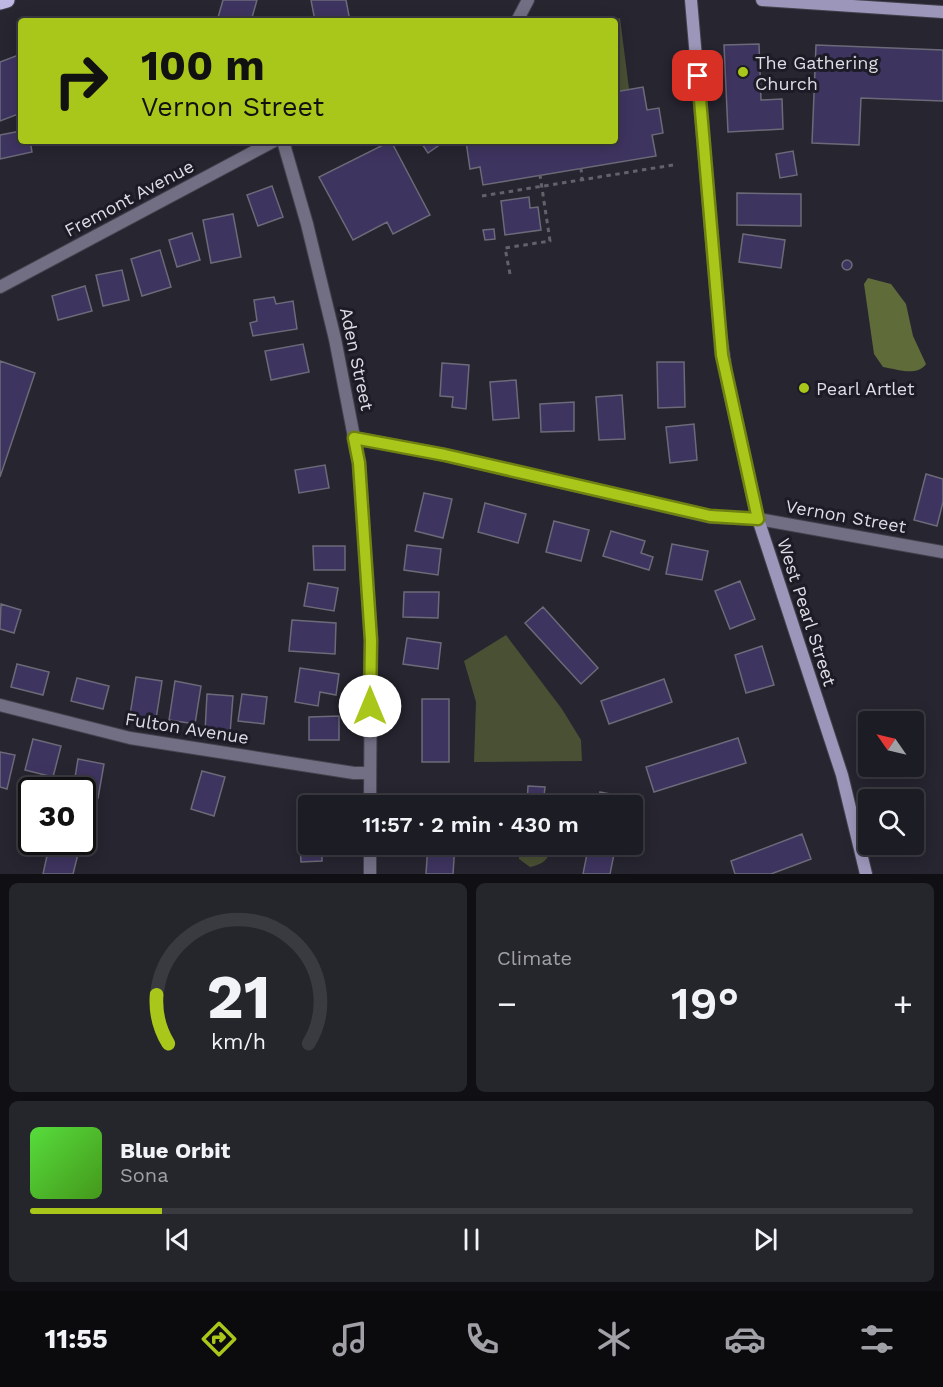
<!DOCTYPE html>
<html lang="en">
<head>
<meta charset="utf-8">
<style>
  body { margin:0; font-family:"Work Sans",sans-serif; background:#25252c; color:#f1f3f6; height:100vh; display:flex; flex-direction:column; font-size:22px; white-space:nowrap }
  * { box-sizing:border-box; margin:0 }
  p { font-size:20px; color:#a0a1a6 }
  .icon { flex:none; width:33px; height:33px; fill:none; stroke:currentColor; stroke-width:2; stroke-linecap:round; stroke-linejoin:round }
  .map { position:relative; height:874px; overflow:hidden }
  .side { display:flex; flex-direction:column; gap:9px; padding:9px; background:#0f0f14; flex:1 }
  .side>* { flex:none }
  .top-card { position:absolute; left:18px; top:18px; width:600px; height:126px; border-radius:6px; box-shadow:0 3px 15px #0003,0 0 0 2px #3a3a41; background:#a9c71a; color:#111; overflow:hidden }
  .needle { width:39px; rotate:304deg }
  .tools { position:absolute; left:858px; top:711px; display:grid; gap:12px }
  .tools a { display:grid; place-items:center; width:66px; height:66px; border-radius:6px; background:#1c1c24; box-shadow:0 3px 15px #0003,0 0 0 2px #3a3a41; font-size:30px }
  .speed { position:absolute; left:18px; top:777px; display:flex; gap:12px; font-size:30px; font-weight:700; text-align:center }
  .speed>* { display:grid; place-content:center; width:78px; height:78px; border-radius:50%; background:#1c1c24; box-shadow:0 3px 15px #0003,0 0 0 2px #3a3a41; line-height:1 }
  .speed .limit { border:3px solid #111; border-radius:9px; background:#fff; color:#111 }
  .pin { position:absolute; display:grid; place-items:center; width:51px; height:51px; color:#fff; margin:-26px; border-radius:12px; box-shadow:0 3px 9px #0006 }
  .me { position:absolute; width:66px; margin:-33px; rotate:0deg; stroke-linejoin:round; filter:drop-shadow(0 0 4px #0008) }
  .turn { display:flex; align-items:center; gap:21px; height:126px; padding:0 24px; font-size:27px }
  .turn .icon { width:78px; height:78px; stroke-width:2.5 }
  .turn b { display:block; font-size:42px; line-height:51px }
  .big { font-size:45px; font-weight:600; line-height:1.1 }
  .side .tile { flex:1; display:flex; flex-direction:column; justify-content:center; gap:9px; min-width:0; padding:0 21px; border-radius:9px; background:#25252c }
  .side .dial { align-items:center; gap:0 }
  .dial svg { height:156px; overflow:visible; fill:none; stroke:#3a3a41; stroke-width:7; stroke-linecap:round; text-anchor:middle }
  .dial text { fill:#f1f3f6; stroke:none }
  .song { display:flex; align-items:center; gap:18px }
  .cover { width:72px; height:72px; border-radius:9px; background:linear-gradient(135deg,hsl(110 70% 55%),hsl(100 70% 35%)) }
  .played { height:6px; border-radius:3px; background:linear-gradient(90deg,#a9c71a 15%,#3a3a41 15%) }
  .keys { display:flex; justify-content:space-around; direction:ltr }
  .heat { display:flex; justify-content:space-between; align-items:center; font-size:33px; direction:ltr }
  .side .tiles { flex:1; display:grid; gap:9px; grid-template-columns:1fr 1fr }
  .tile:last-child { grid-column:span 2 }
  .trip { position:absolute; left:298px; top:795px; width:345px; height:60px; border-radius:6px; background:#1c1c24; box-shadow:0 3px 15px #0003,0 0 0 2px #3a3a41; font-weight:600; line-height:60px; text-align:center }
  .tab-bar { display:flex; height:96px; justify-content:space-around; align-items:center; background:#0b0b0e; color:#a0a1a6 }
  .tab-bar .icon { width:42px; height:42px }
  .tab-bar .on { color:#a9c71a }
  .tab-bar b { font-size:27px; color:#f1f3f6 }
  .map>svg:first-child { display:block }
  .green { fill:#495033 }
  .water { fill:#5f6b39 }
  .building { fill:#3e3460; stroke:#6c6a78; stroke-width:1.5 }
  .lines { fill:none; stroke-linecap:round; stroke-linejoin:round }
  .street-casing { stroke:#43424d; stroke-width:14 }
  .secondary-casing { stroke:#43424d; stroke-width:14 }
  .primary-casing { stroke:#43424d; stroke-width:17 }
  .path { stroke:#63626c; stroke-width:3; stroke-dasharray:4.5 4.5; stroke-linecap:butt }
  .street { stroke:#726e84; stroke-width:12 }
  .secondary { stroke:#9c97ba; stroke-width:12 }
  .primary { stroke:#beb7e4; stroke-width:15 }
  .route-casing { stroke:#6e8111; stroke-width:15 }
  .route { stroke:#a9c71a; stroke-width:10 }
  .poi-dot { fill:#a9c71a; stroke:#1d1b26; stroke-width:2 }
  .labels { text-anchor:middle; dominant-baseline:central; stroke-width:6; stroke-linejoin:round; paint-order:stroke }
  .poi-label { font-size:18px; fill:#dedde5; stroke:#1d1b26; text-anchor:start }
  .street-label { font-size:18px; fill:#dedde5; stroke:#1d1b26 }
</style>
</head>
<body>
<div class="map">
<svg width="943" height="874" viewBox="0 0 943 874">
  <rect width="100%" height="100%" fill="#262530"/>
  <path class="green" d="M620 18 629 89 615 92V21H612Z
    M506 635 562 709 581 740 582 761 474 762 476 702 464 661Z
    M519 845 552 844V846C549 859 544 864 530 867L519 859Z"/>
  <path class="water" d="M868 278 891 284 906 304 913 336 926 364C917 377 896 369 883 367L874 354 864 284Z"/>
  <path class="building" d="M223 0H257L251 21H217Z
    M311 0H346L350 21H315Z
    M759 44 761 100 782 99 783 129 728 132 724 45Z
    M816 45 943 50V101L861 98 859 145 812 143Z
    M21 54V113L0 121V62Z
    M643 87 647 110 659 108 663 133 652 135 656 156 483 185 480 167 470 169 466 141H615V92Z
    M21 131V141H30L32 152 0 159V135Z
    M391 141 430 215 393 234 387 222 353 240 319 177Z
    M420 141H445L428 153Z
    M793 151 797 175 780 178 776 154Z
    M272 186 283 217 258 226 247 195Z
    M737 193 801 194V226L737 225Z
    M529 197 530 208 538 207 541 230 505 235 501 201Z
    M233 214 241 257 211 263 203 220Z
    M494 229 495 239 485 240 483 230Z
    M192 233 200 260 177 267 169 240Z
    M743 234 785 240 781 268 739 262Z
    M160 250 171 287 142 296 131 259Z
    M842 265a5 5 0 1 1 10 0a5 5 0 1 1-10 0Z
    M122 270 129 300 103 306 96 275Z
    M85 286 92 311 58 320 52 296Z
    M274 297 276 304 293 301 297 329 253 336 250 323 257 321 254 300Z
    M303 344 309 372 271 380 265 351Z
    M0 361 35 373 0 477Z
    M657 362H684L685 407 658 408Z
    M442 363 469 365 466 409 452 407 453 397 440 396Z
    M516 380 519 418 493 420 490 382Z
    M622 395 625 439 599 440 596 397Z
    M574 402V431L541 432 540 404Z
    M694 424 697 460 670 463 666 427Z
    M325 465 329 488 299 493 295 470Z
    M926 474 943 479V502L937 526 914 520Z
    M424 493 452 499 443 538 415 531Z
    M485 503 526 514 518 543 478 532Z
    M554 521 589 530 581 561 546 552Z
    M611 531 645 541 641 553 653 557 649 570 603 556Z
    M672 544 708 551 702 580 666 574Z
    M407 545 441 549 438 575 404 570Z
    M313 546H345V570H314Z
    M740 581 755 619 730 629 715 591Z
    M308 583 338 588 334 611 304 606Z
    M404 592H439L438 618 403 617Z
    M1 604 21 610 14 633 0 629Z
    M543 607 598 668 581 684 525 623Z
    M292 620 336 623 335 654 289 651Z
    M407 638 441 643 438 669 403 664Z
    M762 646 774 685 746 693 735 655Z
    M17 664 49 672 43 695 11 687Z
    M300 668 339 674 336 695 320 692 318 706 295 702Z
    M136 677 162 681 156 719 130 715Z
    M77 678 109 686 103 709 71 701Z
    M664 679 672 702 609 724 601 701Z
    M175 681 201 686 195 724 169 720Z
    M207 694 233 696 230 734 205 732Z
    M242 694 267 697 264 724 238 721Z
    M422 699H449V762H422Z
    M339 716V740H309V717Z
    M738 738 746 763 654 792 646 767Z
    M33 739 61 746 53 777 25 770Z
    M0 752 15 755 7 789 0 787Z
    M78 759 104 764 98 798 82 795V790H73Z
    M202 771 225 777 214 816 191 809Z
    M528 786 545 787 543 805 527 804Z
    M600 792 626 797 624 806H597Z
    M312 796H342V806H312Z
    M309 829V844H340V851L322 852V861L301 862 299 830Z
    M802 834 811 859 771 874H735L731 861Z
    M50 842H81L73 874H43Z
    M428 844H455L453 874H426Z
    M589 844H616L610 874H583Z"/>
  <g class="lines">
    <defs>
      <path id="street" d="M517 21 528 0
        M283 141 307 224 335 339 359 463 371 640 370 806
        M0 287 274 141
        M354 438 445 455 710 517 758 519 943 552
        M0 705 130 738 354 773H370
        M370 844V874"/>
      <path id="secondary" d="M691 0 719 323 728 385 758 519 842 775 866 874
        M762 0 943 12"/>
      <path id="primary" d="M0 2 7 0"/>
    </defs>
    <use href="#street" class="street-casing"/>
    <use href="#secondary" class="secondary-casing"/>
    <use href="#primary" class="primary-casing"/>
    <path class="path" d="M581 168 582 180
      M482 196 673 165
      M510 274 505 248 550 241 540 175"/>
    <use href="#street" class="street"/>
    <use href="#secondary" class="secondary"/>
    <use href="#primary" class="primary"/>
  </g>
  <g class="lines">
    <defs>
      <path id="route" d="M370 706 371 640 359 463 354 438 445 455 710 516 758 519 722 355 698 76"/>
    </defs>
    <use href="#route" class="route-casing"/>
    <use href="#route" class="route"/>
  </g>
  <g class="poi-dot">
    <circle cx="743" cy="72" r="6"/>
    <circle cx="804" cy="388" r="6"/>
  </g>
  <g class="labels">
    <g class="poi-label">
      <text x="755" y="62">The Gathering<tspan x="755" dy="21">Church</tspan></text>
      <text x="816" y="388">Pearl Artlet</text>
    </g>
    <g class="street-label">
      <text transform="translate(129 198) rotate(-28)">Fremont Avenue</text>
      <text transform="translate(357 359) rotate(78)">Aden Street</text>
      <text transform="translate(846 516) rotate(10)">Vernon Street</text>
      <text transform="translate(807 612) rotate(72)">West Pearl Street</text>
      <text transform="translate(187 728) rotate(9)">Fulton Avenue</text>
    </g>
  </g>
</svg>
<div class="tools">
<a><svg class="needle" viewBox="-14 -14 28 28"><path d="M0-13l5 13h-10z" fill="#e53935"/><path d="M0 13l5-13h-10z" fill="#a0a1a6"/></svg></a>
<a><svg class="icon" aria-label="search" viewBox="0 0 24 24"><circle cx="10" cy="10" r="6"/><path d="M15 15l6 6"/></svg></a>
</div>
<div class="speed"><div class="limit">30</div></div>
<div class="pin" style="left:698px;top:76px;background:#d93025"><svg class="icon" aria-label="arrive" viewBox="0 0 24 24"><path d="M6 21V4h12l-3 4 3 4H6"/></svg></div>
<svg class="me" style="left:370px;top:706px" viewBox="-20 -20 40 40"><circle r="19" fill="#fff"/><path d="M0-13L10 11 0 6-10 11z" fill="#a9c71a"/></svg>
<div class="trip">11:57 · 2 min · 430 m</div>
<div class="top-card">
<div class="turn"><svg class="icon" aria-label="right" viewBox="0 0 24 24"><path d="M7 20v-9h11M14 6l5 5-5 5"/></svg><div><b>100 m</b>Vernon Street</div></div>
</div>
</div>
<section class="side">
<div class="tiles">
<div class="tile dial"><svg viewBox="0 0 100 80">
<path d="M14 69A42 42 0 1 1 86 69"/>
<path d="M14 69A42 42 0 0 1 8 44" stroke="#a9c71a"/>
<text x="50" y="56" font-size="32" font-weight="700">21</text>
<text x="50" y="72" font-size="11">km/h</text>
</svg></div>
<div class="tile"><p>Climate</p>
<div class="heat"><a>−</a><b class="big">19°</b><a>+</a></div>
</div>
<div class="tile">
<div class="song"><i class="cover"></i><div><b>Blue Orbit</b><p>Sona</p></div></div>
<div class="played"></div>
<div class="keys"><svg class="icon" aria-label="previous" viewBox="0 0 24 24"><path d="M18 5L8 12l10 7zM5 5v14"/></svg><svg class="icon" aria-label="pause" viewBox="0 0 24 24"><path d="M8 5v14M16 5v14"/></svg><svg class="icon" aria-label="next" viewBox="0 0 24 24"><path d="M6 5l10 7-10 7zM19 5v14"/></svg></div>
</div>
</div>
</section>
<nav class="tab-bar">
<b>11:55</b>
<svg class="icon on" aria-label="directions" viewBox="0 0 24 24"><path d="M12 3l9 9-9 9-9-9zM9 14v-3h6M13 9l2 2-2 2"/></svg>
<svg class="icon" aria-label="music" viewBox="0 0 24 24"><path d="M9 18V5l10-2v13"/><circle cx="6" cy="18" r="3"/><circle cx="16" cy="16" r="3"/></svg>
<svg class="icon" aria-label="phone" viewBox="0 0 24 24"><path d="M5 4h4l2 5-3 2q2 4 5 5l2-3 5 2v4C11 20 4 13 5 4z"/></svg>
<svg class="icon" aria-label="climate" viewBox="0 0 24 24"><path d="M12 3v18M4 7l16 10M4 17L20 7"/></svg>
<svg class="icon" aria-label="car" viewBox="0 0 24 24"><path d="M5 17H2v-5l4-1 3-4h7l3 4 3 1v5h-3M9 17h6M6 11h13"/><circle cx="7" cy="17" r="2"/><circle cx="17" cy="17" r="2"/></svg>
<svg class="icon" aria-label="filters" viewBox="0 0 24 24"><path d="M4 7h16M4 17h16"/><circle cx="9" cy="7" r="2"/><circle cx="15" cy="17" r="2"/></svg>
</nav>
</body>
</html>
